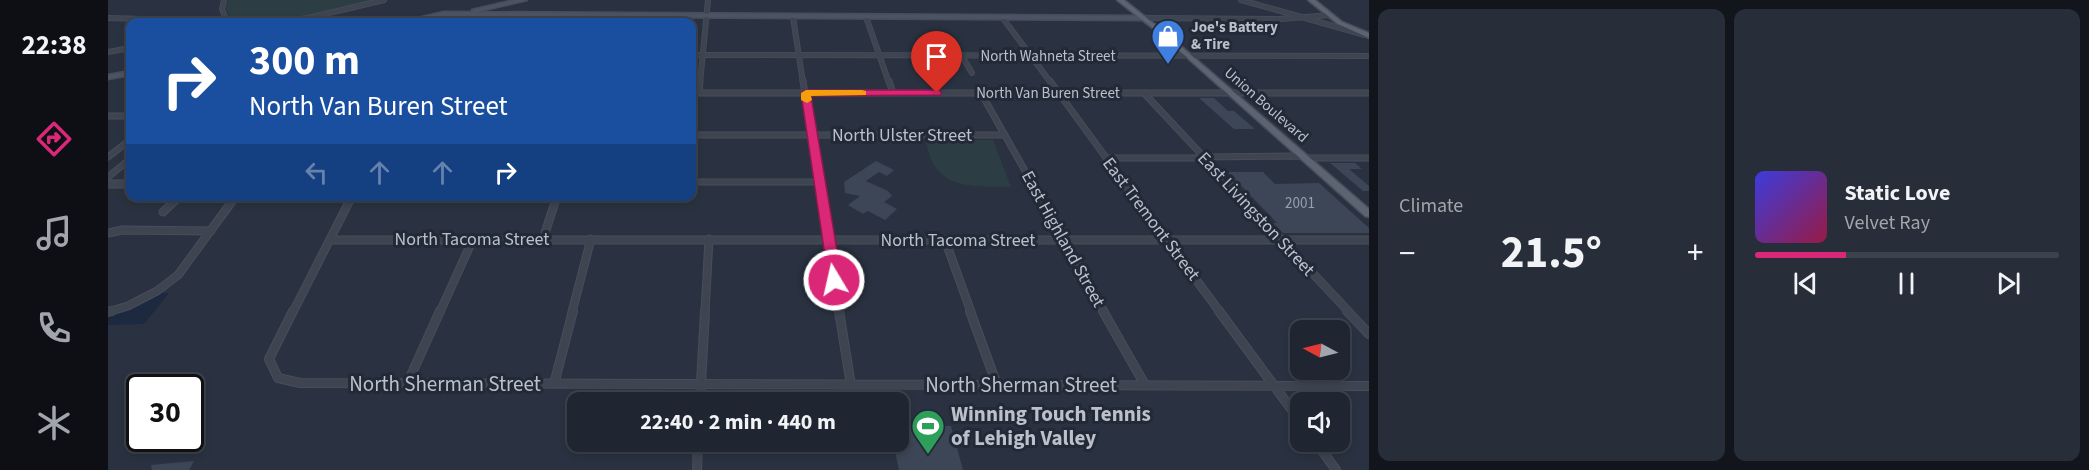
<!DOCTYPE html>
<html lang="en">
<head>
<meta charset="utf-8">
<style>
  body { margin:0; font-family:"Source Sans 3",sans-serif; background:#282e39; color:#f1f3f6; height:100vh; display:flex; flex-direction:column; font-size:22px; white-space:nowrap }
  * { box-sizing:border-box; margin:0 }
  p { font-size:20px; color:#a2a5ab }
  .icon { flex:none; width:33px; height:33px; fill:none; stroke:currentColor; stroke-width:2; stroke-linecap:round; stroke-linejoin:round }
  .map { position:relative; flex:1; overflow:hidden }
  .panel { display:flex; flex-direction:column; gap:9px; padding:9px; background:#12151b; width:720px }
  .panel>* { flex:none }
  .hud { position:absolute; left:18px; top:18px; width:570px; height:183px; border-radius:12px; box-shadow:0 3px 9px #0003,0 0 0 2px #3d434d; background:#1a4fa0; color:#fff; overflow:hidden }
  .needle { width:39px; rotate:277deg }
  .buttons { position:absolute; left:1182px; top:320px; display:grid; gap:12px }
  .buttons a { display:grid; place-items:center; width:60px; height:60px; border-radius:12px; background:#202631; box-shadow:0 3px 9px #0003,0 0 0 2px #3d434d; font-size:30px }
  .speed { position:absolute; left:18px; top:374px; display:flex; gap:12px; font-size:30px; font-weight:700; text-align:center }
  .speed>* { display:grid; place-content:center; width:78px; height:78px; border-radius:50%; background:#202631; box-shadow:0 3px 9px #0003,0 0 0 2px #3d434d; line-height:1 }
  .speed .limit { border:3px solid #111; border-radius:9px; background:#fff; color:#111 }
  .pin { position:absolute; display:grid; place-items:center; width:51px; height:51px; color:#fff; margin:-62px -26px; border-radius:50% 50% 50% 0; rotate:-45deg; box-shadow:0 0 6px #0007 }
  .pin .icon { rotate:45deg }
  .me { position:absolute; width:66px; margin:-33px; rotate:351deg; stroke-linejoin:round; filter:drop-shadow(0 0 4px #0008) }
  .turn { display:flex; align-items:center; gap:21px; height:126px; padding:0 24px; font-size:27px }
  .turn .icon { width:78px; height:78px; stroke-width:2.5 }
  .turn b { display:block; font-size:42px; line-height:51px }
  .lanes { display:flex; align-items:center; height:57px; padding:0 24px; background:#0003; justify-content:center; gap:30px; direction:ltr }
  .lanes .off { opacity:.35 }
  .big { font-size:45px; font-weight:700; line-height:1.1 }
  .panel .tile { flex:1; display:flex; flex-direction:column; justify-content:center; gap:9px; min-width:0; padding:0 21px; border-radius:12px; background:#282e39 }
  .song { display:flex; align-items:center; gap:18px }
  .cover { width:72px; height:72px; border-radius:9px; background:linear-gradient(135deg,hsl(240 70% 55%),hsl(340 70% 35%)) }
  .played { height:6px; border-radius:3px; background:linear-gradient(90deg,#db2777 30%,#3d434d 30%) }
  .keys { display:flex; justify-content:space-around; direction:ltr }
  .heat { display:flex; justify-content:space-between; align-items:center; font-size:33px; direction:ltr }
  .panel .tiles { flex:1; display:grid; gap:9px; grid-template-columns:repeat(2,1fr) }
  .trip { position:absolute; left:459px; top:392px; width:342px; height:60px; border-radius:12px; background:#202631; box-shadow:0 3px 9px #0003,0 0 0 2px #3d434d; font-weight:700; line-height:60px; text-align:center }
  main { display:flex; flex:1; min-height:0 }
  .menu { display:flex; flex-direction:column; width:108px; justify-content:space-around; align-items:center; background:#0d0f14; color:#a2a5ab }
  .menu .icon { width:42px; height:42px }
  .menu .active { color:#db2777 }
  .menu b { font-size:27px; color:#f1f3f6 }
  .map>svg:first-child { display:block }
  .green { fill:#2c3e43 }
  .water { fill:#1d293f }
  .building { fill:#3c4657 }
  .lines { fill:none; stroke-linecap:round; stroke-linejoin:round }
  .street-far3-casing { stroke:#484d5b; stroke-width:6 }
  .street-far2-casing { stroke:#484d5b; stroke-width:7 }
  .street-far1-casing { stroke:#484d5b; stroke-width:9 }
  .street-casing { stroke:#484d5b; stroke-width:10 }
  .secondary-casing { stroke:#484d5b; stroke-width:3 }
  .primary-casing { stroke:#484d5b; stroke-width:3 }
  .street-far3 { stroke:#3e4551; stroke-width:4.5 }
  .street-far2 { stroke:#3e4551; stroke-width:5 }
  .street-far1 { stroke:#3e4551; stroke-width:7 }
  .street { stroke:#3e4551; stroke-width:8 }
  .secondary { fill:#4c5364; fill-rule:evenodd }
  .primary { fill:#5c6371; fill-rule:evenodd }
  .route { fill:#db2777; stroke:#8e194d; stroke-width:1.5 }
  .slow { fill:#f59e0b }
  .labels { text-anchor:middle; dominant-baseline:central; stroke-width:6; stroke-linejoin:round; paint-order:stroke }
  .far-poi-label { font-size:15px; font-weight:bold; fill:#bbc0cb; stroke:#222937; text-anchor:start }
  .far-street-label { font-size:15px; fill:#bbc0cb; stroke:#222937 }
  .number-label { font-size:15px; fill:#99a0ac }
  .street-label { font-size:18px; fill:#bbc0cb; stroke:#222937 }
  .near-street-label { font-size:21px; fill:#bbc0cb; stroke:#222937 }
  .near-poi-label { font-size:21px; font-weight:bold; fill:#bbc0cb; stroke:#222937; text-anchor:start }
</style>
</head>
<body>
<main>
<nav class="menu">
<b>22:38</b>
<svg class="icon active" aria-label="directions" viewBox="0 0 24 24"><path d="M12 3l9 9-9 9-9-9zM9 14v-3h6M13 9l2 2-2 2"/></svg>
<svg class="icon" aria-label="music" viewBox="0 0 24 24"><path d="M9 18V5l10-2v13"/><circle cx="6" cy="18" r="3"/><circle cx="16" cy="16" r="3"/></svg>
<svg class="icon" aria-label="phone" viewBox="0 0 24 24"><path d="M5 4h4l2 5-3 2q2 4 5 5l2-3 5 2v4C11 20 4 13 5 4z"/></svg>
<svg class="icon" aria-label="climate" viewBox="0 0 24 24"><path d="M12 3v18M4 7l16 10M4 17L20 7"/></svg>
</nav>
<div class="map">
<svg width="1261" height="470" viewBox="0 0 1261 470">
  <rect width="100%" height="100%" fill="#2a3241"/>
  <path class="green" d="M120 0H270C221 11 174 23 124 22L118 7Z
    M818 140H885L903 187C863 186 825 191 818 140Z"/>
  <path class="water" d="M53 293H61L36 324 0 325V316L31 305Z"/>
  <path class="building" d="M1086 24H1103L1115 33H1097Z
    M1091 98H1106L1120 111H1126L1147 129H1126Z
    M768 161 786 170 779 176 771 172 758 181 780 191 784 196 776 202 789 209 777 220 760 211 755 214 740 205 752 196 737 193 736 182Z
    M1222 163H1247L1254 169H1241L1261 186V191H1255Z
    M1120 172H1155L1167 184 1211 183 1261 228V233H1175L1165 223H1169Z
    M790 425 843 426 855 470H791L785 441H790Z
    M86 461 81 470H44L43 465Z"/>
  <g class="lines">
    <defs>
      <path id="street-far3" d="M116 0 114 9 119 22
        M1133 0 1257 35
        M685 17 695 83
        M758 17 781 83
        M894 17 943 83
        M0 18 34 19 45 22
        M1037 18 1173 19 1222 15
        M166 22 200 18 276 0
        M0 52 22 48
        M584 55 1261 56
        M854 56 864 73
        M592 83 600 0"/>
      <path id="street-far2" d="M695 81 712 185
        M781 81 785 93
        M942 81 1018 185
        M584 93H1261
        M591 93 592 81
        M873 93 925 185
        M1036 93 1122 185
        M0 116H22
        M584 135H897
        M0 157 22 140
        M1095 157 1196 156
        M998 158H1096
        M1198 158H1261
        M0 177 22 159
        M584 182H710
        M0 184H22"/>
      <path id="street-far1" d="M0 184H22
        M711 184 732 312
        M924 184 996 312
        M1017 184 1112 312
        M1121 184 1241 312
        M55 212 72 196
        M0 233 14 230 103 231
        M435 239 449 196
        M222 240H1261
        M837 240 863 312
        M0 312 20 306 49 291 70 275 128 196
        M185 312 244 196
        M332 312 365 239
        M464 312 483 239
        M597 312 601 239"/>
      <path id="street" d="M185 311 161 359 170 378 192 383 1261 386
        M731 311 743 385
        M862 311 889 385
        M995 311 1037 385
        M1111 311 1192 421
        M1239 311 1261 334
        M0 312 4 311
        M299 384 332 311
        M446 384 465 311
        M592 402 597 311
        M1207 441 1228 470
        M589 470 590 441"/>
      <path id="secondary" d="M407 0H419L367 12 364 10Z
        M336 12 1037 16 1040 18 1037 20 342 16 304 22H292Z
        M22 71V75L0 79V75Z"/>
      <path id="primary" d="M1009 0H1016L1060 35 1261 209V217L1257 216 1056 37Z
        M1200 0H1207L1234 22 1261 33V38L1230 24Z"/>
    </defs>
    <use href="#street-far3" class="street-far3-casing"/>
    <use href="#street-far2" class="street-far2-casing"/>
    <use href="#street-far1" class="street-far1-casing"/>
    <use href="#street" class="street-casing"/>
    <use href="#secondary" class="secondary-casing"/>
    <use href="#primary" class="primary-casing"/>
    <use href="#street-far3" class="street-far3"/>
    <use href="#street-far2" class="street-far2"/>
    <use href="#street-far1" class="street-far1"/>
    <use href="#street" class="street"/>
    <use href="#secondary" class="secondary"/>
    <use href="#primary" class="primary"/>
  </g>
  <path class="route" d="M829 90 833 91V95L703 96 734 280 726 285 721 283 693 93 698 90Z"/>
  <path class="slow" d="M754 90 758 91V95L703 96 704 100 699 103 693 100V93L698 90Z"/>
  <defs>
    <symbol id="shop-pin" viewBox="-11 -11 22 30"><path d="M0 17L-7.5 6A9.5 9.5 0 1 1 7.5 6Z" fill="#3f7fe0" stroke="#222937"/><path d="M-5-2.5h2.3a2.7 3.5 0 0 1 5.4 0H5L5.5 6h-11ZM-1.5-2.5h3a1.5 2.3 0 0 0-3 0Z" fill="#fff"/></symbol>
    <symbol id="stadium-pin" viewBox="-11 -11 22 30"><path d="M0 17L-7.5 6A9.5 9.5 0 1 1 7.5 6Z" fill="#2e9e5b" stroke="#222937"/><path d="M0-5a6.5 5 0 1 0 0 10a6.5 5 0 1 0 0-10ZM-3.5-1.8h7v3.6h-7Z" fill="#fff"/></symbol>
  </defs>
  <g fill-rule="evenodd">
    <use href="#shop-pin" x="1041" y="17" width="38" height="52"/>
    <use href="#stadium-pin" x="801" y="407" width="38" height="52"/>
  </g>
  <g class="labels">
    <g class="far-poi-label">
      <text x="1083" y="27">Joe's Battery<tspan x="1083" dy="17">&amp; Tire</tspan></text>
    </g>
    <g class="far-street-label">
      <text x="940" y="56">North Wahneta Street</text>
      <text x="940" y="93">North Van Buren Street</text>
      <text transform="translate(1158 105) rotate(41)">Union Boulevard</text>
    </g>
    <g class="number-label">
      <text x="1192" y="203">2001</text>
    </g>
    <g class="street-label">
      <text x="794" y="135">North Ulster Street</text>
      <text transform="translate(1148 214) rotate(47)">East Livingston Street</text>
      <text transform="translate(1043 219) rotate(53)">East Tremont Street</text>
      <text x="364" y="239">North Tacoma Street</text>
      <text transform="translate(955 239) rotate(61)">East Highland Street</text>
      <text x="850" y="240">North Tacoma Street</text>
    </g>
    <g class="near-street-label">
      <text x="337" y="384">North Sherman Street</text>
      <text x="913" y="385">North Sherman Street</text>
    </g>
    <g class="near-poi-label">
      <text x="843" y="414">Winning Touch Tennis<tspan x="843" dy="24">of Lehigh Valley</tspan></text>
    </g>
  </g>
</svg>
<div class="buttons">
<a><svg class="needle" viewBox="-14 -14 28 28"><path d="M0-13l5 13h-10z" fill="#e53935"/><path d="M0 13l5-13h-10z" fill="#a2a5ab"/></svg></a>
<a><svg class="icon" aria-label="sound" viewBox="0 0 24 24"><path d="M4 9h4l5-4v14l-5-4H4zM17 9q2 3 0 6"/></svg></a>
</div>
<div class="speed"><div class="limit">30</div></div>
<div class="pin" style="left:829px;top:93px;background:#d93025"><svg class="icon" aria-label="arrive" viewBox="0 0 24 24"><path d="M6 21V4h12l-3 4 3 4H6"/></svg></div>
<svg class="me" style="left:726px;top:280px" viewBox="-20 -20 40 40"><circle r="17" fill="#db2777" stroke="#fff" stroke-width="3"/><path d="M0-11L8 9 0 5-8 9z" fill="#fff"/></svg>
<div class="trip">22:40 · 2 min · 440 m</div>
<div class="hud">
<div class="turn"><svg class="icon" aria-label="right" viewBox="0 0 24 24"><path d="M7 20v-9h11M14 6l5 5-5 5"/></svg><div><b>300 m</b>North Van Buren Street</div></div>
<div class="lanes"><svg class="icon off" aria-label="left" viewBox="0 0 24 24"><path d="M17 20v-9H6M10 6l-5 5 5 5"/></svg><svg class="icon off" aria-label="ahead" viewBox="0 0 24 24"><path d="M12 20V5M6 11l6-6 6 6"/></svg><svg class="icon off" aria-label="ahead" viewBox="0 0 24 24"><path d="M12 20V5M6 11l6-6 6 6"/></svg><svg class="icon" aria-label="right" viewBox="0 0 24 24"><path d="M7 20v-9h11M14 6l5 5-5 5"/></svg></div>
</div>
</div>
<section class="panel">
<div class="tiles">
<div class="tile"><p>Climate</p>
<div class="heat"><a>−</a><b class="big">21.5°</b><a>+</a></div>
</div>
<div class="tile">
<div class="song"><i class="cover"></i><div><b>Static Love</b><p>Velvet Ray</p></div></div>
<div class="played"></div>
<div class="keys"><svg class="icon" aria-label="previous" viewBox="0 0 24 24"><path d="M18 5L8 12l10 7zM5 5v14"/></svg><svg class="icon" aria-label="pause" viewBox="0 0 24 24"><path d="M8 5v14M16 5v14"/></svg><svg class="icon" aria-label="next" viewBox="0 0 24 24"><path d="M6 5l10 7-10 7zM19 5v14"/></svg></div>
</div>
</div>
</section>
</main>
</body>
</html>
